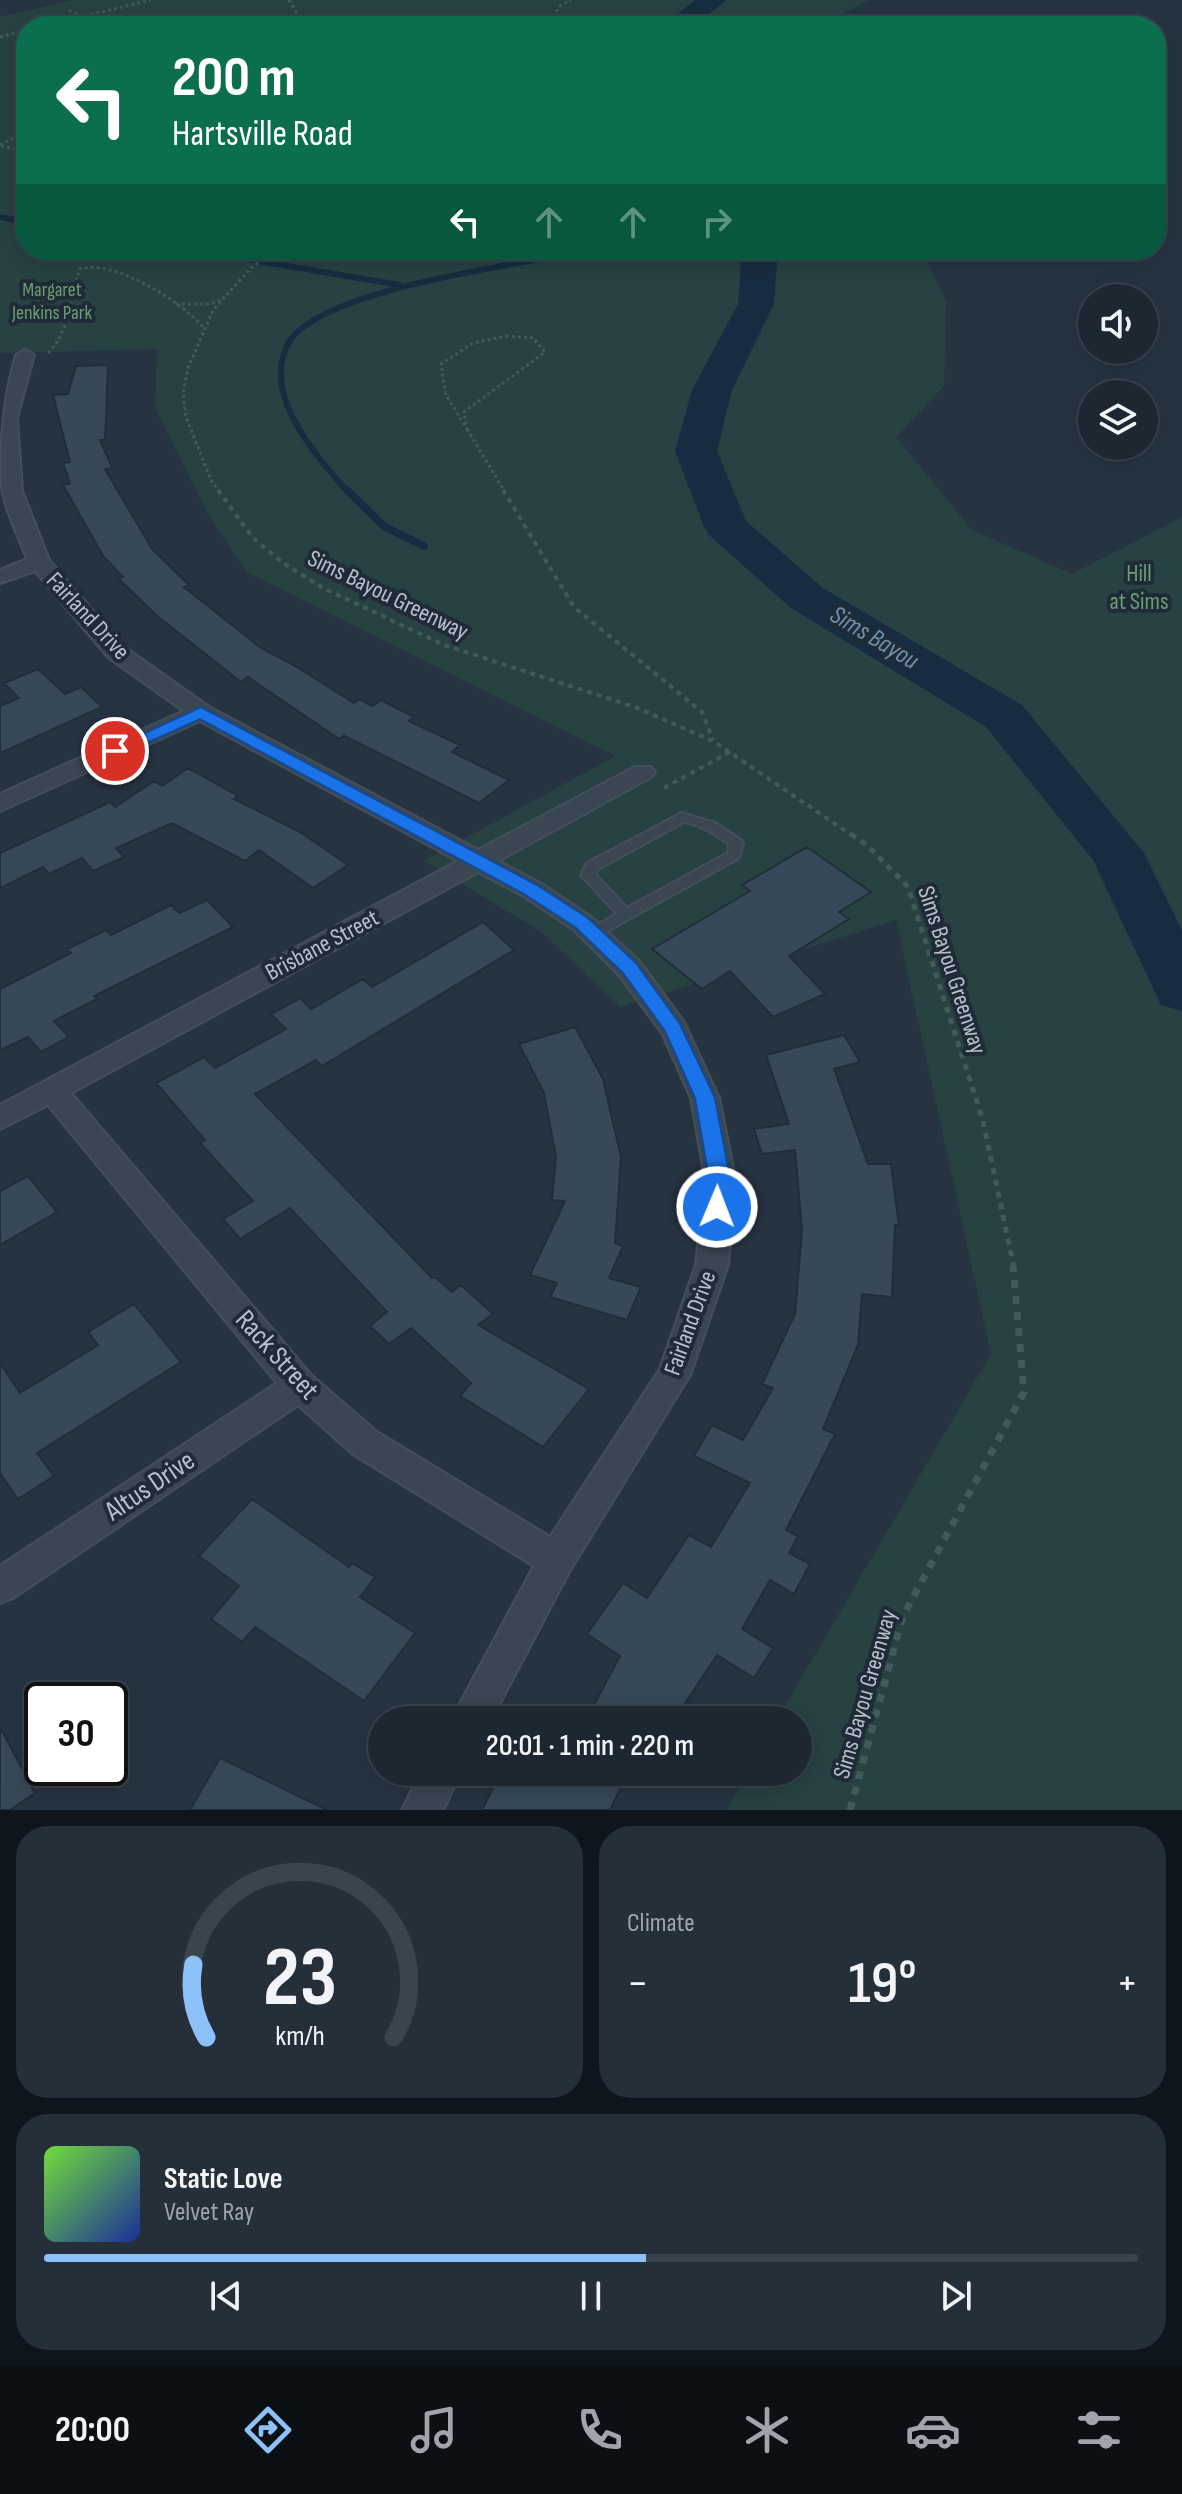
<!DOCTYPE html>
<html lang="en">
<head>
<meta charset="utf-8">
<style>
  body { margin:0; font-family:"Sofia Sans Condensed",sans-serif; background:#252f3a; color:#f1f3f6; height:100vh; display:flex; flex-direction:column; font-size:30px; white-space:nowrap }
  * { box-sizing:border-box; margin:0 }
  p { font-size:26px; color:#a0a5ac }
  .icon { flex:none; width:44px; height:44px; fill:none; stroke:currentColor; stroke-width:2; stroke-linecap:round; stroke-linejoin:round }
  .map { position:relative; height:1810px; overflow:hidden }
  .panel { display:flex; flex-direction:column; gap:16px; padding:16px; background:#0f151c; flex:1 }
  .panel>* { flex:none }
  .guide { position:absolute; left:16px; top:16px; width:1150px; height:244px; border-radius:32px; box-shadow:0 4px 20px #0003,0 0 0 2px #3a444d; background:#0b6e4f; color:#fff; overflow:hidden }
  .tools { position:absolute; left:1078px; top:284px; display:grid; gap:16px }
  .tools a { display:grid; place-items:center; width:80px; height:80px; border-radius:50%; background:#1c2732; box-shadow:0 4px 20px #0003,0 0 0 2px #3a444d; font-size:40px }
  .speed { position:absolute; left:24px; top:1682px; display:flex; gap:16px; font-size:40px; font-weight:700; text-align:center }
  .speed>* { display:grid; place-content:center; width:104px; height:104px; border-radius:50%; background:#1c2732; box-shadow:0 4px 20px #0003,0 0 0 2px #3a444d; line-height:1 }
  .speed .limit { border:4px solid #111; border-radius:12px; background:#fff; color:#111 }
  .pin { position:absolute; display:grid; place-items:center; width:68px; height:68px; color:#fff; margin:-34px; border:4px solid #fff; border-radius:50%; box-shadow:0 2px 8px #0007 }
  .me { position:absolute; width:88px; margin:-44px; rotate:1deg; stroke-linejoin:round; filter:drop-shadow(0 0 6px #0008) }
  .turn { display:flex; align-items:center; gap:28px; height:168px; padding:0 24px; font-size:36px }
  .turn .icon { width:104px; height:104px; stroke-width:2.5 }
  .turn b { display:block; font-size:56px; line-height:68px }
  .lanes { display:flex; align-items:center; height:76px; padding:0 24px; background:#0003; justify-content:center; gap:40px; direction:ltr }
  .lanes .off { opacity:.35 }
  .big { font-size:60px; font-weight:600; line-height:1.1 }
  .panel .tile { flex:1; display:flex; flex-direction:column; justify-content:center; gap:12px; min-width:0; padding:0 28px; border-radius:32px; background:#252f3a }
  .panel .dial { align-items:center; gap:0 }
  .dial svg { height:208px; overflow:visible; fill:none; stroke:#3a444d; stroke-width:7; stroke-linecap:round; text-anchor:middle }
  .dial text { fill:#f1f3f6; stroke:none }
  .song { display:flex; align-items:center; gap:24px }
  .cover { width:96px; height:96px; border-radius:12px; background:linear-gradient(135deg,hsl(100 70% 55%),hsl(230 70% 35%)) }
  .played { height:8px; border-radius:4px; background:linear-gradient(90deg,#8dc1fa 55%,#3a444d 55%) }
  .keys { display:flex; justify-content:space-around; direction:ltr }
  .heat { display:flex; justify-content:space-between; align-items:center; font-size:44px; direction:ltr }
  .panel .tiles { flex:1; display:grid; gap:16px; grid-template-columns:1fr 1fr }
  .tile:last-child { grid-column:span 2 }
  .trip { position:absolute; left:368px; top:1706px; width:444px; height:80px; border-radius:40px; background:#1c2732; box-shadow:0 4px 20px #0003,0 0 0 2px #3a444d; font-weight:600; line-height:80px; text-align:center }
  .tab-bar { display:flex; height:128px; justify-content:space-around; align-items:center; background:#0b1014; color:#a0a5ac }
  .tab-bar .icon { width:56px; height:56px }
  .tab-bar .current { color:#8dc1fa }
  .tab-bar b { font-size:36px; color:#f1f3f6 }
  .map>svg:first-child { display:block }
  .green { fill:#284243 }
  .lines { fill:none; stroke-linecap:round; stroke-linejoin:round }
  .stream-far2 { stroke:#182c41; stroke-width:5 }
  .stream-far1 { stroke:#182c41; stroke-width:6 }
  .stream { stroke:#182c41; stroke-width:8 }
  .river { fill:#182c41; fill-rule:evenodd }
  .building { fill:#374958; stroke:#212d39; stroke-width:2 }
  .service-casing { stroke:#444f5b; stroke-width:4 }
  .minor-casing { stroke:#444f5b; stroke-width:4 }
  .path-far3 { stroke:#415b5b; stroke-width:3; stroke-dasharray:3 3; stroke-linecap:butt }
  .path-far2 { stroke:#415b5b; stroke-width:4; stroke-dasharray:5 5; stroke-linecap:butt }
  .path-far1 { stroke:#415b5b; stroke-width:5; stroke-dasharray:6 6; stroke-linecap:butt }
  .path { stroke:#415b5b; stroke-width:7; stroke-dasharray:8 8; stroke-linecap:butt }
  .service { fill:#3a4652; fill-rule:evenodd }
  .minor { fill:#3a4652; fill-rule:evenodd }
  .route { fill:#1a73e8; stroke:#114b97; stroke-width:2 }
  .labels { text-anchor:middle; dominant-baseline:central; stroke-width:8; stroke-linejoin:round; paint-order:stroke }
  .far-park-label { font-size:20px; fill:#6d9d74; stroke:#1f2b37 }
  .park-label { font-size:24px; fill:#6d9d74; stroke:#1f2b37 }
  .street-label { font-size:24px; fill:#b7c1cc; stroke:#1f2b37 }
  .water-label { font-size:26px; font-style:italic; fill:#6f8eab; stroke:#1f2b37 }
  .near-street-label { font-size:28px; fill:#b7c1cc; stroke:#1f2b37 }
</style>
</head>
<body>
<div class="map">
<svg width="1182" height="1810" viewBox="0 0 1182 1810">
  <rect width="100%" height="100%" fill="#263442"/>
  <path class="green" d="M73 0H870L819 26H26V250H921L946 301 944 386 896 437 972 530 1072 574 1182 517V1810H727L748 1772H798V1720H777L991 1354 896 920 620 1007 543 933 424 861 615 756 247 572 207 512 155 408 157 349 0 353V17Z"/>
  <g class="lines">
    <path class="stream-far2" d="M0 217 8 219"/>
    <path class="stream-far1" d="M0 217 26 222
      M194 250 400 285
      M348 492C317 457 261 395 288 344 316 289 534 261 596 250"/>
    <path class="stream" d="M347 490 385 527 424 546"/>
    <path class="river" d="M695 0H726L695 26H663Z
      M742 250H778L774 304 732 390 717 451 746 521 823 588 1022 705 1144 853 1182 930V1011L1161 1005 1093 860 986 727 791 608 710 536 704 527 675 451 692 390 738 304Z"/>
  </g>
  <path class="building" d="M108 365 105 440H100L112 468 105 469 152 549 189 585 184 587 261 648 297 667 354 703 359 699 372 706 381 700 414 717 409 721 460 745 452 752 509 780 479 803 344 736 339 739 248 677 241 682 156 615 118 578 123 577 103 556 63 485 70 483 63 463 70 462 53 395 68 394 76 366Z
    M38 669 65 694 81 687 102 707 0 753V706L19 698 4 683Z
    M188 768 238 796 234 799 300 832 348 865 313 888 259 850 245 861 172 823 116 848 124 857 93 871 82 858 49 874 43 867 0 888V853L110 802 115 807 154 781 162 786Z
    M807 847 871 892 839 912 849 919 789 956 825 994 773 1017 730 971 702 989 652 949 750 891 742 885Z
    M207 900 233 927 94 996 97 999 54 1021 69 1037 41 1052 28 1037 0 1050V989L71 953 67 949 106 930 111 935 171 905 179 913Z
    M483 922 514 950 322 1066 316 1060 255 1094 432 1278 435 1277 452 1292 461 1285 493 1314 478 1325 589 1389 543 1447 460 1396 471 1383 411 1328 389 1344 370 1326 387 1312 290 1208 240 1239 223 1219 253 1201 200 1143 205 1140 156 1083 204 1057 215 1068 286 1029 271 1014 300 998 311 1009 363 979 372 987Z
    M575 1027 603 1079 621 1157 615 1243 623 1246 609 1278 641 1287 627 1320 550 1297 557 1283 530 1275 565 1201 552 1200 556 1157 544 1093 519 1044Z
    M844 1035 860 1062 834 1069 868 1164H891L899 1225H895L892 1297 862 1294 858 1345 823 1429 835 1434 786 1530 798 1536 789 1553 810 1564 794 1594 770 1580 742 1629 773 1648 754 1678 717 1655 674 1720H586L620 1656 587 1634 623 1583 647 1598 689 1535 711 1547 750 1483 694 1456 712 1425 743 1440 773 1388 762 1384 795 1314 802 1230 795 1150 762 1154 754 1129 789 1124 766 1055Z
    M28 1176 57 1212 0 1245V1191Z
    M134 1304 181 1362 37 1453 54 1476 18 1499 0 1473V1363L20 1393 98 1345 88 1332Z
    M252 1499 349 1567 352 1563 375 1577 360 1597 415 1633 364 1701 255 1627 242 1642 211 1619 239 1586 199 1556Z
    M0 1727 35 1793 10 1810H0Z
    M220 1758 327 1810H190Z
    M501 1772H516L547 1787 555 1772H628L610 1810H482Z"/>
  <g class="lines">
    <defs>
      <path id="service" d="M682 813 715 823 741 840 743 843 739 858 598 936H588L586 933 588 930 617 914 581 875 587 863ZM684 822C701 825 715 834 729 844L728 853 627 908 595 874 598 869Z"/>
      <path id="minor" d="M25 350 34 355 17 418 22 491 49 560 124 647 209 707 478 850 635 767H651L655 772 651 777 498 861 540 883 591 917 639 961 684 1022 719 1098 735 1178 728 1265 690 1375 569 1572 491 1720H451L534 1566 353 1454 298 1405 13 1598 0 1603V1566L277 1383 48 1105 0 1129V1105L458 861 200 721 0 811V794L184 711 108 657 35 571 0 583V570L27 559C19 537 6 512 2 489 0 441 3 401 16 355ZM478 872 522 895 573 929 619 975 662 1033 691 1098 705 1178 696 1265 660 1369 550 1537 377 1432 312 1376 71 1093Z
        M421 1772H461L443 1810H402Z"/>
    </defs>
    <use href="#service" class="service-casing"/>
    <use href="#minor" class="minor-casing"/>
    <path class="path-far3" d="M289 0 300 18 313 26
      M69 10 82 17
      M44 26 151 0
      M545 26 561 5 571 0
      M0 37 26 30
      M0 145 26 131
      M1 146 26 151
      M176 304H210L222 300
      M506 336 533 338 545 352 464 412 467 429 446 395 441 364 473 343Z
      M48 353C71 330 69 298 80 269 115 259 180 301 203 327
      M467 429 505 492
      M220 492 211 480 186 417 183 393 188 368 213 310 251 268 275 250"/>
    <path class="path-far2" d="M218 490 252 537 283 563 323 588 444 645 635 707 713 741 853 836
      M503 490 574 607 702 712 713 740
      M664 788 730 752"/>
    <path class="path-far1" d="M851 834 867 845 908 887 983 1121 1014 1268"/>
    <path class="path" d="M850 1810 903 1616 1024 1392 1013 1266"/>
    <use href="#service" class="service"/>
    <use href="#minor" class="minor"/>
  </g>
  <path class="route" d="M201 707 537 885 588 918 636 963 680 1024 715 1098 730 1178 725 1213 717 1216 709 1213 706 1207 709 1178 695 1098 665 1031 623 973 575 927 524 894 200 719 120 755H109L106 751Z"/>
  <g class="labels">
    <g class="far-park-label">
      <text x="52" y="290">Margaret<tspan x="52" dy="23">Jenkins Park</tspan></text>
    </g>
    <g class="park-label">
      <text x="1139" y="573">Hill<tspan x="1139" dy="28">at Sims</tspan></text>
    </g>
    <g class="street-label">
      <text transform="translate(388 595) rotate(26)">Sims Bayou Greenway</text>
      <text transform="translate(88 616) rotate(47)">Fairland Drive</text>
      <text transform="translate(322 945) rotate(-28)">Brisbane Street</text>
      <text transform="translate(952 970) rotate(72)">Sims Bayou Greenway</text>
      <text transform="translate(690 1323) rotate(-70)">Fairland Drive</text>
      <text transform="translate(865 1694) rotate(-74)">Sims Bayou Greenway</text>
    </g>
    <g class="water-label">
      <text transform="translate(874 638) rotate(31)">Sims Bayou</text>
    </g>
    <g class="near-street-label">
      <text transform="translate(277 1355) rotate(48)">Rack Street</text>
      <text transform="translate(150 1486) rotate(-34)">Altus Drive</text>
    </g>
  </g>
</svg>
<div class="tools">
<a><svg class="icon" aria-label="sound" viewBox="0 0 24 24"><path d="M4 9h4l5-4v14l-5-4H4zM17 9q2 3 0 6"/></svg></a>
<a><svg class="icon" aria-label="layers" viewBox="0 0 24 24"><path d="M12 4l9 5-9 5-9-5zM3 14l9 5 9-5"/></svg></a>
</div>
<div class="speed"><div class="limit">30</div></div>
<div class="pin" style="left:115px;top:751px;background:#d93025"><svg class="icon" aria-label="arrive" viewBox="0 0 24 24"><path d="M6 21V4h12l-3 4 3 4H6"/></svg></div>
<svg class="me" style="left:717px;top:1207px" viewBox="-20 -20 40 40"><circle r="17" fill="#1a73e8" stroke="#fff" stroke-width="3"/><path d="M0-11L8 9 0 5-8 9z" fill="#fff"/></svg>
<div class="trip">20:01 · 1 min · 220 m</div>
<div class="guide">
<div class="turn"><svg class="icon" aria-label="left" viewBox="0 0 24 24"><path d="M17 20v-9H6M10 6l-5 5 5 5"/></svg><div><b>200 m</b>Hartsville Road</div></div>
<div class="lanes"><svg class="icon" aria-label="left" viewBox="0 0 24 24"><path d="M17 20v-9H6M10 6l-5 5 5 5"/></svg><svg class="icon off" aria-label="ahead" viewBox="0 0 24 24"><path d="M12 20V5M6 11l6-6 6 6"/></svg><svg class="icon off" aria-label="ahead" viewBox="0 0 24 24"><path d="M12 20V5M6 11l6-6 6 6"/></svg><svg class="icon off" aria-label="right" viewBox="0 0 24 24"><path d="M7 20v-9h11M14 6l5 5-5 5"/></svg></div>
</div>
</div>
<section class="panel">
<div class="tiles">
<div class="tile dial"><svg viewBox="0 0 100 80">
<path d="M14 69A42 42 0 1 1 86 69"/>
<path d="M14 69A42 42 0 0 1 9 41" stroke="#8dc1fa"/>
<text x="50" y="56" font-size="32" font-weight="700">23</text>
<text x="50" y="72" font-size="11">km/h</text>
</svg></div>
<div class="tile"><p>Climate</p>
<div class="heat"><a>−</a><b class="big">19°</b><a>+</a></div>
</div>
<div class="tile">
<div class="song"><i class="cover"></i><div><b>Static Love</b><p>Velvet Ray</p></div></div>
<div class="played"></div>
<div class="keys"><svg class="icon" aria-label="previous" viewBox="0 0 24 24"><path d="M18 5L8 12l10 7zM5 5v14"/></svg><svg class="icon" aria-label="pause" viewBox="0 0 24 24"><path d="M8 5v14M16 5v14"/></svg><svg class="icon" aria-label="next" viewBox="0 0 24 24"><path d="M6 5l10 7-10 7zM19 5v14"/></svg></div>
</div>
</div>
</section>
<nav class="tab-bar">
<b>20:00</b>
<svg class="icon current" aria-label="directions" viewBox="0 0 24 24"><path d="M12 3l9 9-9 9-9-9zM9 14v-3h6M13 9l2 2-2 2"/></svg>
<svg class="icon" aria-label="music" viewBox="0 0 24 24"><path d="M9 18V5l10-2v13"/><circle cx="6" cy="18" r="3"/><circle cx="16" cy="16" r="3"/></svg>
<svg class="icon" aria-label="phone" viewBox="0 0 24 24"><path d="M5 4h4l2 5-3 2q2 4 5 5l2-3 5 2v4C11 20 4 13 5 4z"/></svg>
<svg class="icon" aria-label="climate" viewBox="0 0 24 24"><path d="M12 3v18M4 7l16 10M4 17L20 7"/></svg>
<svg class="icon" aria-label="car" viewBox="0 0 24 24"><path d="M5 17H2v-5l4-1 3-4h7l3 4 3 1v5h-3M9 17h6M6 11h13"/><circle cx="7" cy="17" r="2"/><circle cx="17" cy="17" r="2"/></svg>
<svg class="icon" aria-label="filters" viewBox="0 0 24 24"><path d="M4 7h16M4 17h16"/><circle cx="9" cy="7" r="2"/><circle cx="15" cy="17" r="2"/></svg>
</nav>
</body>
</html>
